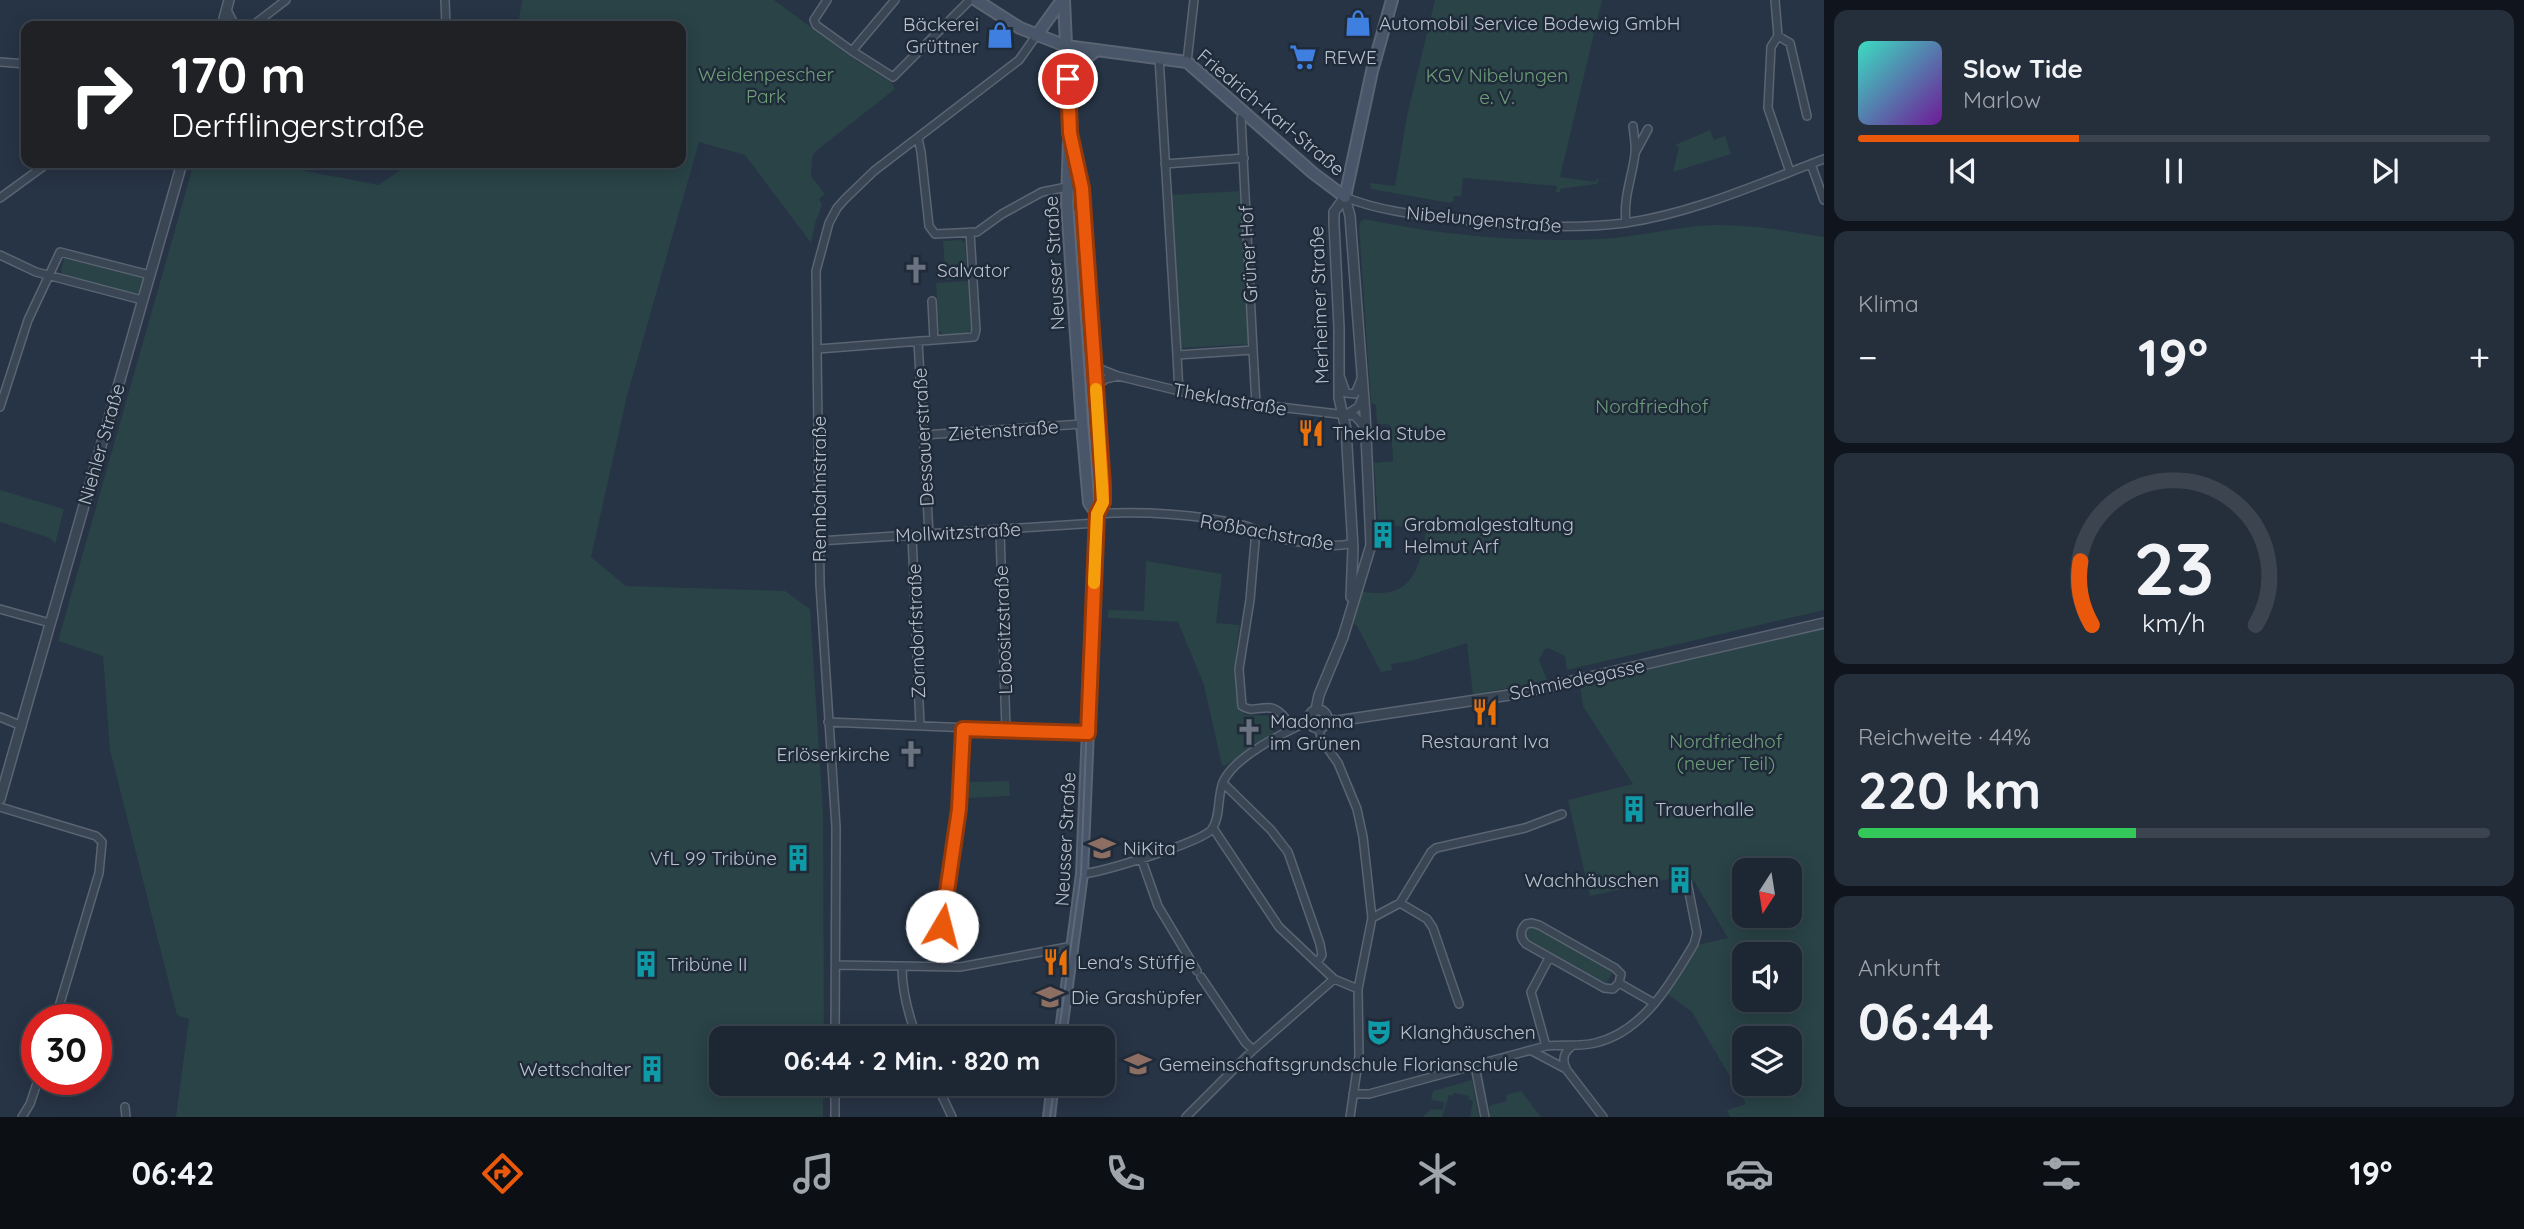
<!DOCTYPE html>
<html lang="de">
<head>
<meta charset="utf-8">
<style>
  body { margin:0; font-family:Quicksand,sans-serif; background:#252f3c; color:#f1f3f6; height:100vh; display:flex; flex-direction:column; font-size:26px; white-space:nowrap }
  * { box-sizing:border-box; margin:0 }
  p { font-size:23px; color:#a0a5ac }
  .icon { flex:none; width:38px; height:38px; fill:none; stroke:currentColor; stroke-width:2; stroke-linecap:round; stroke-linejoin:round }
  .map { position:relative; flex:1; overflow:hidden }
  .panel { display:flex; flex-direction:column; gap:10px; padding:10px; background:#10151d; width:700px }
  .panel>* { flex:none }
  .hud { position:absolute; left:21px; top:21px; width:665px; height:147px; border-radius:14px; box-shadow:0 4px 18px #0003,0 0 0 2px #3b444f; background:#202124; color:#fff; overflow:hidden }
  .needle { width:46px; rotate:192deg }
  .buttons { position:absolute; left:1732px; top:858px; display:grid; gap:14px }
  .buttons a { display:grid; place-items:center; width:70px; height:70px; border-radius:14px; background:#1d2734; box-shadow:0 4px 18px #0003,0 0 0 2px #3b444f; font-size:35px }
  .speed { position:absolute; left:21px; top:1004px; display:flex; gap:14px; font-size:35px; font-weight:700; text-align:center }
  .speed>* { display:grid; place-content:center; width:91px; height:91px; border-radius:50%; background:#1d2734; box-shadow:0 4px 18px #0003,0 0 0 2px #3b444f; line-height:1 }
  .speed .limit { border:10px solid #d22; background:#fff; color:#111 }
  .pin { position:absolute; display:grid; place-items:center; width:60px; height:60px; color:#fff; margin:-30px; border:4px solid #fff; border-radius:50%; box-shadow:0 2px 7px #0007 }
  .me { position:absolute; width:77px; margin:-38px; rotate:8deg; stroke-linejoin:round; filter:drop-shadow(0 0 5px #0008) }
  .turn { display:flex; align-items:center; gap:24px; height:147px; padding:0 35px; font-size:32px }
  .turn .icon { width:91px; height:91px; stroke-width:2.5 }
  .turn b { display:block; font-size:49px; line-height:60px }
  .big { font-size:52px; font-weight:700; line-height:1.1 }
  .panel .tile { flex:1; display:flex; flex-direction:column; justify-content:center; gap:10px; min-width:0; padding:0 24px; border-radius:14px; background:#252f3c }
  .panel .dial { align-items:center; gap:0 }
  .dial svg { height:182px; overflow:visible; fill:none; stroke:#3b444f; stroke-width:7; stroke-linecap:round; text-anchor:middle }
  .dial text { fill:#f1f3f6; stroke:none }
  .song { display:flex; align-items:center; gap:21px }
  .cover { width:84px; height:84px; border-radius:10px; background:linear-gradient(135deg,hsl(170 70% 55%),hsl(280 70% 35%)) }
  .played { height:7px; border-radius:4px; background:linear-gradient(90deg,#ea580c 35%,#3b444f 35%) }
  .keys { display:flex; justify-content:space-around; direction:ltr }
  .heat { display:flex; justify-content:space-between; align-items:center; font-size:38px; direction:ltr }
  .charge { height:10px; border-radius:5px; background:linear-gradient(90deg,#34c759 44%,#3b444f 0) }
  .trip { position:absolute; left:709px; top:1026px; width:406px; height:70px; border-radius:14px; background:#1d2734; box-shadow:0 4px 18px #0003,0 0 0 2px #3b444f; font-weight:700; line-height:70px; text-align:center }
  .tabs { display:flex; height:112px; justify-content:space-around; align-items:center; background:#0c1015; color:#a0a5ac }
  .tabs .icon { width:49px; height:49px }
  .tabs .on { color:#ea580c }
  .tabs b { font-size:32px; color:#f1f3f6 }
  main { display:flex; flex:1; min-height:0 }
  .map>svg:first-child { display:block }
  .green { fill:#294346; fill-rule:evenodd }
  .lines { fill:none; stroke-linecap:round; stroke-linejoin:round }
  .minor-casing { stroke:#5a6472; stroke-width:10 }
  .tertiary-casing { stroke:#5a6472; stroke-width:12 }
  .secondary-casing { stroke:#5a6472; stroke-width:14 }
  .minor { stroke:#3b4655; stroke-width:7 }
  .tertiary { stroke:#3b4655; stroke-width:9 }
  .secondary { stroke:#495568; stroke-width:10 }
  .tram { stroke:#5d6a7c; stroke-width:2 }
  .route-casing { stroke:#983908; stroke-width:18 }
  .route { stroke:#ea580c; stroke-width:12 }
  .slow { stroke:#f59e0b; stroke-width:12 }
  .labels { text-anchor:middle; dominant-baseline:central; stroke-width:5; stroke-linejoin:round; paint-order:stroke }
  .poi-label { font-size:19px; fill:#b9c1ce; stroke:#202b3a; text-anchor:start }
  .park-label { font-size:19px; fill:#6fa07a; stroke:#202b3a }
  .street-label { font-size:19px; fill:#b9c1ce; stroke:#202b3a }
</style>
</head>
<body>
<main>
<div class="map">
<svg width="1824" height="1117" viewBox="0 0 1824 1117">
  <rect width="100%" height="100%" fill="#273445"/>
  <path class="green" d="M522 0H774L851 57 892 83 895 89 816 151 812 157 811 176 825 194 819 199 822 205 815 224 811 243 745 155 699 142 627 396 591 557 626 586 785 591 810 609 823 812 824 1038H721V1083H823V1117H176L189 1019 177 1015 110 750 103 656 58 641 194 163H263L379 185 410 163H681V26H518Z
    M1435 0H1602L1560 177 1595 182 1596 179 1622 183 1598 180 1597 184 1560 189V192H1556L1557 186 1463 178 1461 196H1454L1453 201 1450 203 1371 189 1370 183 1395 186 1407 116Z
    M1710 130 1714 140 1725 136 1731 154 1673 172 1679 147 1675 145Z
    M1241 191 1251 344 1181 348 1169 195Z
    M1365 219C1439 235 1525 243 1600 239 1638 237 1675 227 1712 225 1750 224 1787 231 1824 237V610L1567 670 1565 656 1548 648 1544 650 1539 660 1547 680 1473 695 1467 643 1411 661 1391 664 1392 670 1381 672 1357 626 1353 622 1360 591C1410 601 1419 573 1426 531L1461 535 1378 523 1374 463 1393 461 1391 426 1386 424H1377L1376 405 1371 403 1359 226 1361 221Z
    M961 240 965 243 967 278 946 280 943 241Z
    M67 257 144 278 139 297 63 274 61 270 64 259Z
    M968 281 971 330 965 335 944 336 939 330 936 283Z
    M0 490 64 509 55 544 50 538 0 522Z
    M1146 561 1222 574 1216 623 1240 625C1237 644 1227 704 1246 715L1268 716 1279 724 1267 740 1226 765H1222L1204 685 1178 622 1108 618V610L1144 611Z
    M1824 629V1117H1730L1727 1110 1746 1104 1692 1012 1666 993 1697 945 1728 938 1694 881 1675 884 1673 878 1590 896 1568 800 1633 784 1583 706 1580 684ZM1745 870H1790V915H1745ZM1745 954H1790V999H1745ZM1745 1038H1790V1083H1745Z
    M1009 781 1010 796 966 798 969 782Z
    M1535 926 1614 970 1605 986 1526 941 1524 932 1528 927Z
    M1472 1080 1479 1117H1470L1473 1101 1468 1099 1469 1096 1454 1093 1453 1096 1449 1095 1442 1117H1423L1431 1109 1443 1110 1444 1102 1431 1100 1433 1091Z
    M1521 1091 1541 1117H1490L1489 1106 1507 1101 1506 1095Z"/>
  <g class="lines">
    <defs>
      <path id="minor" d="M445 0 446 26
        M827 0 814 20 816 25 852 51 895 0
        M1775 0 1778 36 1771 47 1768 108 1790 172
        M252 26 286 0
        M1778 36 1790 43 1807 116
        M852 51 893 77 970 0
        M1159 57 1177 355 1253 350 1241 118 1245 113
        M0 62 26 64
        M1187 62 1194 0
        M918 138 921 152 929 226 935 234 977 232 1002 214 1042 192 1072 186
        M1635 153 1648 129
        M1165 164 1244 158
        M1811 164 1824 200
        M1345 197C1379 211 1417 215 1454 219 1511 226 1569 230 1625 223 1694 213 1760 183 1824 159
        M0 198 48 163
        M1626 222C1623 198 1632 178 1635 154 1636 145 1634 135 1633 126
        M0 255 36 272 142 300
        M932 301 934 340 974 337 976 330 970 232
        M918 341 929 534
        M818 349 934 340
        M1253 350 1256 405
        M1177 355 1179 392
        M1095 367 1118 376 1212 399 1355 416 1366 429
        M1341 378 1346 393 1355 394 1361 379
        M1096 386 1106 379 1118 376
        M0 407 28 320 60 252 150 275
        M1347 414 1358 407 1363 396
        M924 435 1082 424
        M1097 514C1140 511 1200 514 1242 525 1249 526 1255 530 1262 533 1283 540 1332 550 1352 543
        M1000 530 1006 731
        M1256 530 1250 600 1239 669 1242 706C1252 713 1261 706 1271 708 1281 710 1287 721 1293 728
        M912 535 920 726
        M819 541 1097 523
        M0 609 50 623
        M0 717 22 726
        M828 722 1088 733
        M1319 728 1321 739 1338 763 1357 809 1363 837 1372 918 1358 989 1359 1056 1350 1117
        M1223 783 1271 830 1288 852 1320 944 1322 955 1317 963
        M0 807 96 836 102 842 99 873 55 1020
        M1213 828 1279 927 1334 979 1358 989
        M1141 858 1158 906 1197 971
        M1082 874C1102 872 1203 842 1212 829 1221 816 1217 797 1223 782 1235 756 1283 733 1309 721
        M1400 903 1427 919 1433 928 1459 1004
        M1372 918 1400 903 1431 852 1436 848 1525 828 1562 814
        M1532 923 1539 925 1615 968 1621 974 1619 983 1613 989 1604 988 1526 944C1520 938 1519 931 1526 924Z
        M836 965 960 967 1073 946
        M902 967C902 992 908 1014 917 1038
        M937 967 959 809 963 729
        M1201 977 1245 1042 1253 1050
        M1619 983 1654 1003
        M835 1038 836 827 820 584 816 271 829 223 837 208 845 199 874 171 1019 60 1036 36
        M1546 1046 1531 992 1549 958
        M1532 1051 1566 1069 1603 1117
        M1475 1066 1485 1117
        M1566 1068C1562 1060 1564 1052 1571 1047
        M936 1083 952 1117
        M1353 1094H1369L1546 1046C1563 1044 1579 1047 1595 1043 1643 1032 1671 983 1694 944L1697 933 1687 882
        M125 1107 126 1117
        M22 1117 30 1104 38 1080
        M835 1117V1083
        M1186 1117 1253 1050 1334 979"/>
      <path id="tertiary" d="M227 12 234 26
        M222 26 229 0
        M1345 197 1334 212V224L1339 328V398L1346 429 1353 548 1351 597
        M1309 719a9 9 0 1 1 18 0a9 9 0 1 1-18 0Z
        M1316 710 1319 695 1343 637 1371 545 1365 413 1350 216 1345 197
        M1327 720 1337 721 1516 694 1824 623
        M0 799 182 163"/>
      <path id="secondary" d="M976 0 1020 28 1066 46 1187 62 1313 173 1345 197 1372 71 1392 0
        M1036 36 1062 0
        M1067 79 1079 63 1097 50
        M1069 139 1067 203 1082 424 1089 503 1097 514
        M1060 1038 1082 874 1097 514 1103 502V486L1081 188 1070 133 1064 0
        M1049 1117 1053 1083"/>
    </defs>
    <use href="#minor" class="minor-casing"/>
    <use href="#tertiary" class="tertiary-casing"/>
    <use href="#secondary" class="secondary-casing"/>
    <use href="#minor" class="minor"/>
    <use href="#tertiary" class="tertiary"/>
    <use href="#secondary" class="secondary"/>
    <path class="tram" d="M1058 1038 1081 874 1095 511 1074 211
      M1050 1117 1055 1083"/>
  </g>
  <g class="lines">
    <defs>
      <path id="route" d="M942 926 959 809 963 729 1088 733 1097 514 1103 502V486L1082 188 1070 133 1068 79"/>
    </defs>
    <use href="#route" class="route-casing"/>
    <use href="#route" class="route"/>
    <path class="slow" d="M1094 583 1097 514 1103 502 1096 389"/>
  </g>
  <defs>
    <symbol id="shop-bare" viewBox="-9 -9 18 18"><path d="M-5-2.5h2.3a2.7 3.5 0 0 1 5.4 0H5L5.5 6h-11ZM-1.5-2.5h3a1.5 2.3 0 0 0-3 0Z" fill="#3f7fe0" stroke="#202b3a" stroke-width="2.5" paint-order="stroke"/></symbol>
    <symbol id="supermarket-bare" viewBox="-9 -9 18 18"><path d="M-6-5.5h2.5l.6 2H6L4.5 2H-2.5L-4.4-4H-6ZM-1.5 3.2a1.3 1.3 0 1 0 .1 0ZM3 3.2a1.3 1.3 0 1 0 .1 0Z" fill="#3f7fe0" stroke="#202b3a" stroke-width="2.5" paint-order="stroke"/></symbol>
    <symbol id="church-bare" viewBox="-9 -9 18 18"><path d="M-1.2-6h2.4v3.5h3.3v2.4h-3.3V6h-2.4V-.1h-3.3v-2.4h3.3Z" fill="#6b7280" stroke="#202b3a" stroke-width="2.5" paint-order="stroke"/></symbol>
    <symbol id="restaurant-bare" viewBox="-9 -9 18 18"><path d="M-5-6h1v4h1v-4h1v4h1v-4h1v5L-1.5 .5V6h-2V.5L-5-1ZM5-6V6H3V1.5H1.5Q1.5-4 5-6Z" fill="#e8710a" stroke="#202b3a" stroke-width="2.5" paint-order="stroke"/></symbol>
    <symbol id="building-bare" viewBox="-9 -9 18 18"><path d="M-4-6H4V6H1V3H-1V6H-4ZM-2.5-4.3h1.7v1.8h-1.7ZM.8-4.3h1.7v1.8H.8ZM-2.5-1h1.7V.8h-1.7ZM.8-1h1.7V.8H.8Z" fill="#0f9aa8" stroke="#202b3a" stroke-width="2.5" paint-order="stroke"/></symbol>
    <symbol id="school-bare" viewBox="-9 -9 18 18"><path d="M0-5L7-2L0 1L-7-2ZM-4 1L0 2.5L4 1V4Q0 6-4 4Z" fill="#8d6e63" stroke="#202b3a" stroke-width="2.5" paint-order="stroke"/></symbol>
    <symbol id="theatre-bare" viewBox="-9 -9 18 18"><path d="M-5-5.5Q0-4 5-5.5V0Q5 5 0 6Q-5 5-5 0ZM-3.3-2.5H-1v1.5H-3.3ZM1-2.5H3.3v1.5H1ZM-2.8 1Q0 5.5 2.8 1Z" fill="#0f9aa8" stroke="#202b3a" stroke-width="2.5" paint-order="stroke"/></symbol>
  </defs>
  <g fill-rule="evenodd">
    <use href="#shop-bare" x="1339" y="4" width="38" height="38"/>
    <use href="#shop-bare" x="981" y="16" width="38" height="38"/>
    <use href="#supermarket-bare" x="1284" y="38" width="38" height="38"/>
    <use href="#church-bare" x="897" y="251" width="38" height="38"/>
    <use href="#restaurant-bare" x="1292" y="414" width="38" height="38"/>
    <use href="#building-bare" x="1364" y="516" width="38" height="38"/>
    <use href="#restaurant-bare" x="1466" y="693" width="38" height="38"/>
    <use href="#church-bare" x="1230" y="713" width="38" height="38"/>
    <use href="#church-bare" x="892" y="735" width="38" height="38"/>
    <use href="#building-bare" x="1615" y="790" width="38" height="38"/>
    <use href="#school-bare" x="1083" y="829" width="38" height="38"/>
    <use href="#building-bare" x="779" y="839" width="38" height="38"/>
    <use href="#building-bare" x="1661" y="861" width="38" height="38"/>
    <use href="#restaurant-bare" x="1037" y="943" width="38" height="38"/>
    <use href="#building-bare" x="627" y="945" width="38" height="38"/>
    <use href="#school-bare" x="1031" y="978" width="38" height="38"/>
    <use href="#theatre-bare" x="1360" y="1013" width="38" height="38"/>
    <use href="#school-bare" x="1119" y="1045" width="38" height="38"/>
    <use href="#building-bare" x="633" y="1050" width="38" height="38"/>
  </g>
  <g class="labels">
    <g class="poi-label">
      <text x="1379" y="23">Automobil Service Bodewig GmbH</text>
      <text x="979" y="24" text-anchor="end">Bäckerei<tspan x="979" dy="22">Grüttner</tspan></text>
      <text x="1324" y="57">REWE</text>
      <text x="937" y="270">Salvator</text>
      <text x="1332" y="433">Thekla Stube</text>
      <text x="1404" y="524">Grabmalgestaltung<tspan x="1404" dy="22">Helmut Arf</tspan></text>
      <text x="1270" y="721">Madonna<tspan x="1270" dy="22">im Grünen</tspan></text>
      <text x="1485" y="741" text-anchor="middle">Restaurant Iva</text>
      <text x="890" y="754" text-anchor="end">Erlöserkirche</text>
      <text x="1655" y="809">Trauerhalle</text>
      <text x="1123" y="848">NiKita</text>
      <text x="777" y="858" text-anchor="end">VfL 99 Tribüne</text>
      <text x="1659" y="880" text-anchor="end">Wachhäuschen</text>
      <text x="1077" y="962">Lena's Stüffje</text>
      <text x="667" y="964">Tribüne II</text>
      <text x="1071" y="997">Die Grashüpfer</text>
      <text x="1400" y="1032">Klanghäuschen</text>
      <text x="1159" y="1064">Gemeinschaftsgrundschule Florianschule</text>
      <text x="631" y="1069" text-anchor="end">Wettschalter</text>
    </g>
    <g class="park-label">
      <text x="766" y="74">Weidenpescher<tspan x="766" dy="22">Park</tspan></text>
      <text x="1497" y="75">KGV Nibelungen<tspan x="1497" dy="22">e. V.</tspan></text>
      <text x="1652" y="406">Nordfriedhof</text>
      <text x="1726" y="741">Nordfriedhof<tspan x="1726" dy="22">(neuer Teil)</tspan></text>
    </g>
    <g class="street-label">
      <text transform="translate(1271 112) rotate(40)">Friedrich-Karl-Straße</text>
      <text transform="translate(1484 219) rotate(5)">Nibelungenstraße</text>
      <text transform="translate(1248 254) rotate(-93)">Grüner Hof</text>
      <text transform="translate(1054 263) rotate(-93)">Neusser Straße</text>
      <text transform="translate(1319 305) rotate(-92)">Merheimer Straße</text>
      <text transform="translate(1230 399) rotate(10)">Theklastraße</text>
      <text transform="translate(1003 430) rotate(-4)">Zietenstraße</text>
      <text transform="translate(923 437) rotate(-93)">Dessauerstraße</text>
      <text transform="translate(101 444) rotate(-74)">Niehler Straße</text>
      <text transform="translate(819 489) rotate(-90)">Rennbahnstraße</text>
      <text transform="translate(958 532) rotate(-3)">Mollwitzstraße</text>
      <text transform="translate(1267 532) rotate(10)">Roßbachstraße</text>
      <text transform="translate(1003 630) rotate(-92)">Lobositzstraße</text>
      <text transform="translate(916 631) rotate(-92)">Zorndorfstraße</text>
      <text transform="translate(1577 679) rotate(-12)">Schmiedegasse</text>
      <text transform="translate(1065 839) rotate(-87)">Neusser Straße</text>
    </g>
  </g>
</svg>
<div class="buttons">
<a><svg class="needle" viewBox="-14 -14 28 28"><path d="M0-13l5 13h-10z" fill="#e53935"/><path d="M0 13l5-13h-10z" fill="#a0a5ac"/></svg></a>
<a><svg class="icon" aria-label="sound" viewBox="0 0 24 24"><path d="M4 9h4l5-4v14l-5-4H4zM17 9q2 3 0 6"/></svg></a>
<a><svg class="icon" aria-label="layers" viewBox="0 0 24 24"><path d="M12 4l9 5-9 5-9-5zM3 14l9 5 9-5"/></svg></a>
</div>
<div class="speed"><div class="limit">30</div></div>
<div class="pin" style="left:1068px;top:79px;background:#d93025"><svg class="icon" aria-label="arrive" viewBox="0 0 24 24"><path d="M6 21V4h12l-3 4 3 4H6"/></svg></div>
<svg class="me" style="left:942px;top:926px" viewBox="-20 -20 40 40"><circle r="19" fill="#fff"/><path d="M0-13L10 11 0 6-10 11z" fill="#ea580c"/></svg>
<div class="trip">06:44 · 2 Min. · 820 m</div>
<div class="hud">
<div class="turn"><svg class="icon" aria-label="right" viewBox="0 0 24 24"><path d="M7 20v-9h11M14 6l5 5-5 5"/></svg><div><b>170 m</b>Derfflingerstraße</div></div>
</div>
</div>
<section class="panel">
<div class="tile">
<div class="song"><i class="cover"></i><div><b>Slow Tide</b><p>Marlow</p></div></div>
<div class="played"></div>
<div class="keys"><svg class="icon" aria-label="previous" viewBox="0 0 24 24"><path d="M18 5L8 12l10 7zM5 5v14"/></svg><svg class="icon" aria-label="pause" viewBox="0 0 24 24"><path d="M8 5v14M16 5v14"/></svg><svg class="icon" aria-label="next" viewBox="0 0 24 24"><path d="M6 5l10 7-10 7zM19 5v14"/></svg></div>
</div>
<div class="tile"><p>Klima</p>
<div class="heat"><a>−</a><b class="big">19°</b><a>+</a></div>
</div>
<div class="tile dial"><svg viewBox="0 0 100 80">
<path d="M14 69A42 42 0 1 1 86 69"/>
<path d="M14 69A42 42 0 0 1 9 41" stroke="#ea580c"/>
<text x="50" y="56" font-size="32" font-weight="700">23</text>
<text x="50" y="72" font-size="11">km/h</text>
</svg></div>
<div class="tile"><p>Reichweite · 44%</p><b class="big">220 km</b><div class="charge"></div></div>
<div class="tile"><p>Ankunft</p><b class="big">06:44</b></div>
</section>
</main>
<nav class="tabs">
<b>06:42</b>
<svg class="icon on" aria-label="directions" viewBox="0 0 24 24"><path d="M12 3l9 9-9 9-9-9zM9 14v-3h6M13 9l2 2-2 2"/></svg>
<svg class="icon" aria-label="music" viewBox="0 0 24 24"><path d="M9 18V5l10-2v13"/><circle cx="6" cy="18" r="3"/><circle cx="16" cy="16" r="3"/></svg>
<svg class="icon" aria-label="phone" viewBox="0 0 24 24"><path d="M5 4h4l2 5-3 2q2 4 5 5l2-3 5 2v4C11 20 4 13 5 4z"/></svg>
<svg class="icon" aria-label="climate" viewBox="0 0 24 24"><path d="M12 3v18M4 7l16 10M4 17L20 7"/></svg>
<svg class="icon" aria-label="car" viewBox="0 0 24 24"><path d="M5 17H2v-5l4-1 3-4h7l3 4 3 1v5h-3M9 17h6M6 11h13"/><circle cx="7" cy="17" r="2"/><circle cx="17" cy="17" r="2"/></svg>
<svg class="icon" aria-label="filters" viewBox="0 0 24 24"><path d="M4 7h16M4 17h16"/><circle cx="9" cy="7" r="2"/><circle cx="15" cy="17" r="2"/></svg>
<b>19°</b>
</nav>
</body>
</html>
